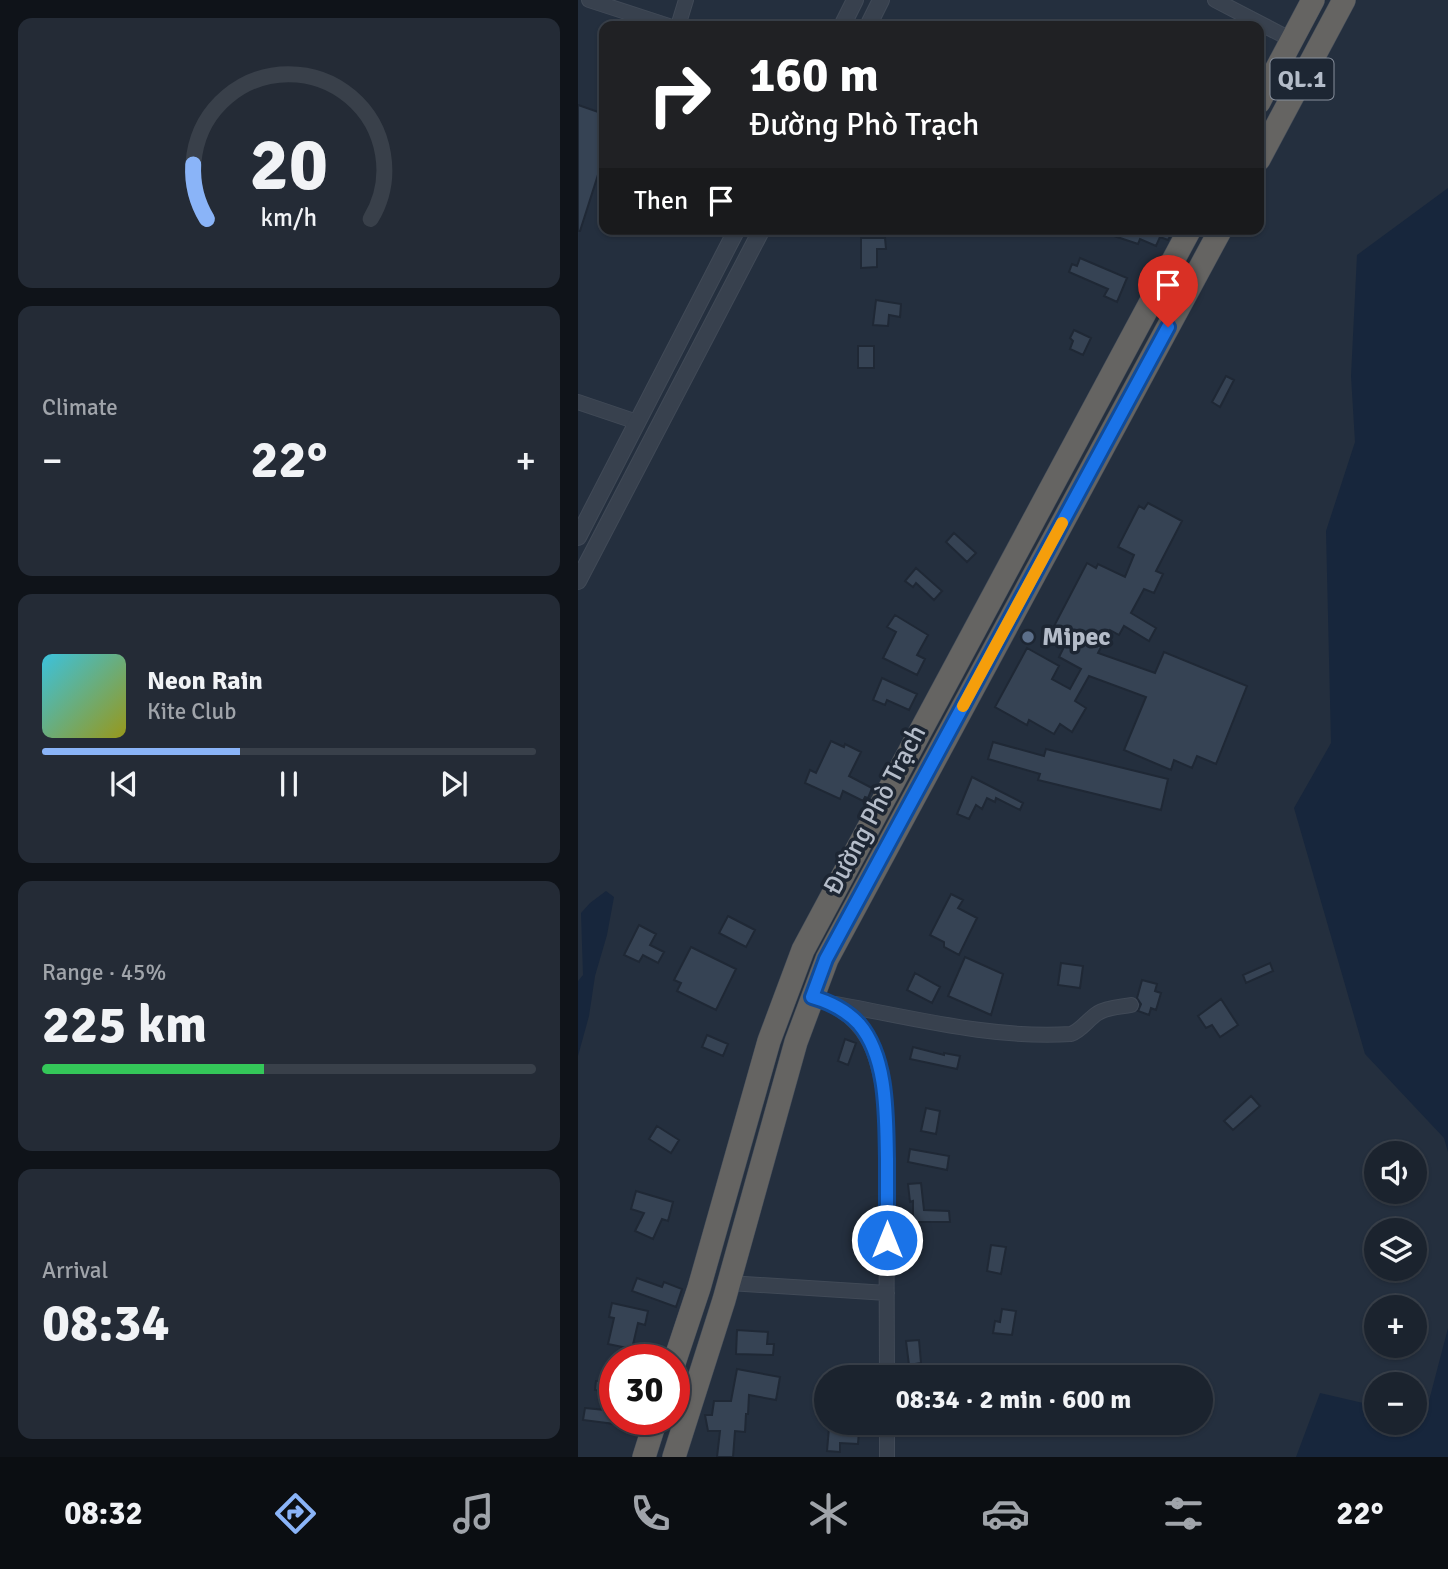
<!DOCTYPE html>
<html lang="en">
<head>
<meta charset="utf-8">
<style>
  body { margin:0; font-family:Signika,sans-serif; background:#242b36; color:#f1f3f6; height:100vh; display:flex; flex-direction:column; font-size:26px; white-space:nowrap }
  * { box-sizing:border-box; margin:0 }
  p { font-size:23px; color:#a0a4aa }
  .icon { flex:none; width:38px; height:38px; fill:none; stroke:currentColor; stroke-width:2; stroke-linecap:round; stroke-linejoin:round }
  .map { position:relative; flex:1; overflow:hidden }
  .drawer { display:flex; flex-direction:column; gap:18px; padding:18px; background:#0f1319; width:578px }
  .drawer>* { flex:none }
  .hud { position:absolute; left:21px; top:21px; width:665px; height:214px; border-radius:14px; box-shadow:0 2px 5px #0004,0 0 0 2px #39404a; background:#202124; color:#fff; overflow:hidden }
  .controls { position:absolute; left:786px; top:1141px; display:grid; gap:14px }
  .controls a { display:grid; place-items:center; width:63px; height:63px; border-radius:50%; background:#1b232e; box-shadow:0 2px 5px #0004,0 0 0 2px #39404a; font-size:35px }
  .speed { position:absolute; left:21px; top:1344px; display:flex; gap:14px; font-size:35px; font-weight:700; text-align:center }
  .speed>* { display:grid; place-content:center; width:91px; height:91px; border-radius:50%; background:#1b232e; box-shadow:0 2px 5px #0004,0 0 0 2px #39404a; line-height:1 }
  .speed .limit { border:10px solid #d22; background:#fff; color:#111 }
  .pin { position:absolute; display:grid; place-items:center; width:60px; height:60px; color:#fff; margin:-72px -30px; border-radius:50% 50% 50% 0; rotate:-45deg; box-shadow:0 0 7px #0007 }
  .pin .icon { rotate:45deg }
  .me { position:absolute; width:77px; margin:-38px; rotate:0deg; stroke-linejoin:round; filter:drop-shadow(0 0 5px #0008) }
  .turn { display:flex; align-items:center; gap:24px; height:147px; padding:0 35px; font-size:32px }
  .turn .icon { width:91px; height:91px; stroke-width:2.5 }
  .turn b { display:block; font-size:49px; line-height:60px }
  .then { display:flex; align-items:center; height:66px; padding:0 35px; background:#0003; gap:14px; font-size:26px }
  .big { font-size:52px; font-weight:700; line-height:1.1 }
  .drawer .tile { flex:1; display:flex; flex-direction:column; justify-content:center; gap:10px; min-width:0; padding:0 24px; border-radius:14px; background:#242b36 }
  .drawer .dial { align-items:center; gap:0 }
  .dial svg { height:182px; overflow:visible; fill:none; stroke:#39404a; stroke-width:7; stroke-linecap:round; text-anchor:middle }
  .dial text { fill:#f1f3f6; stroke:none }
  .song { display:flex; align-items:center; gap:21px }
  .cover { width:84px; height:84px; border-radius:10px; background:linear-gradient(135deg,hsl(190 70% 55%),hsl(60 70% 35%)) }
  .played { height:7px; border-radius:4px; background:linear-gradient(90deg,#8ab4f8 40%,#39404a 40%) }
  .keys { display:flex; justify-content:space-around; direction:ltr }
  .heat { display:flex; justify-content:space-between; align-items:center; font-size:38px; direction:ltr }
  .charge { height:10px; border-radius:5px; background:linear-gradient(90deg,#34c759 45%,#39404a 0) }
  .trip { position:absolute; left:236px; top:1365px; width:399px; height:70px; border-radius:35px; background:#1b232e; box-shadow:0 2px 5px #0004,0 0 0 2px #39404a; font-weight:700; line-height:70px; text-align:center }
  .dock { display:flex; height:112px; justify-content:space-around; align-items:center; background:#0b0e12; color:#a0a4aa }
  .dock .icon { width:49px; height:49px }
  .dock .active { color:#8ab4f8 }
  .dock b { font-size:32px; color:#f1f3f6 }
  main { display:flex; flex:1; min-height:0 }
  .map>svg:first-child { display:block }
  .water { fill:#17263c }
  .building { fill:#364354; stroke:#1f2835; stroke-width:2 }
  .lines { fill:none; stroke-linecap:round; stroke-linejoin:round }
  .minor-casing { stroke:#414a57; stroke-width:16 }
  .tertiary-casing { stroke:#414a57; stroke-width:18 }
  .trunk-casing { stroke:#434c59; stroke-width:24 }
  .minor { stroke:#38414e; stroke-width:14 }
  .tertiary { stroke:#38414e; stroke-width:16 }
  .trunk { stroke:#656462; stroke-width:23 }
  .route-casing { stroke:#114b97; stroke-width:18 }
  .route { stroke:#1a73e8; stroke-width:12 }
  .slow { stroke:#f59e0b; stroke-width:12 }
  .service-dot { fill:#5c6f8a; stroke:#1d2633; stroke-width:2.5 }
  .labels { text-anchor:middle; dominant-baseline:central; stroke-width:7; stroke-linejoin:round; paint-order:stroke }
  .shield { fill:#1d2633; stroke:#878f9c; stroke-width:2 }
  .shield-label { font-size:24px; font-weight:bold; fill:#b4bcc9 }
  .poi-label { font-size:26px; font-weight:bold; fill:#b4bcc9; stroke:#1d2633; text-anchor:start }
  .street-label { font-size:26px; fill:#b4bcc9; stroke:#1d2633 }
</style>
</head>
<body>
<main>
<section class="drawer">
<div class="tile dial"><svg viewBox="0 0 100 80">
<path d="M14 69A42 42 0 1 1 86 69"/>
<path d="M14 69A42 42 0 0 1 8 45" stroke="#8ab4f8"/>
<text x="50" y="56" font-size="32" font-weight="700">20</text>
<text x="50" y="72" font-size="11">km/h</text>
</svg></div>
<div class="tile"><p>Climate</p>
<div class="heat"><a>−</a><b class="big">22°</b><a>+</a></div>
</div>
<div class="tile">
<div class="song"><i class="cover"></i><div><b>Neon Rain</b><p>Kite Club</p></div></div>
<div class="played"></div>
<div class="keys"><svg class="icon" aria-label="previous" viewBox="0 0 24 24"><path d="M18 5L8 12l10 7zM5 5v14"/></svg><svg class="icon" aria-label="pause" viewBox="0 0 24 24"><path d="M8 5v14M16 5v14"/></svg><svg class="icon" aria-label="next" viewBox="0 0 24 24"><path d="M6 5l10 7-10 7zM19 5v14"/></svg></div>
</div>
<div class="tile"><p>Range · 45%</p><b class="big">225 km</b><div class="charge"></div></div>
<div class="tile"><p>Arrival</p><b class="big">08:34</b></div>
</section>
<div class="map">
<svg width="871" height="1457" viewBox="0 0 871 1457">
  <rect width="100%" height="100%" fill="#242f3e"/>
  <path class="water" d="M870 188V1152L866 1138 787 1054 716 808 753 743 748 531 777 442 773 376 779 255Z
    M28 891 36 897 29 935 17 976 11 1016 0 1056V981L5 975 3 913 12 903Z
    M870 1328V1457H718L742 1393 798 1406V1423H836L837 1414 847 1416Z"/>
  <path class="building" d="M0 105 26 114V156L2 231H0Z
    M521 229H591L595 231 590 240 582 237 578 246 562 239 560 244 521 231Z
    M283 238H307L308 249H299V267L283 268Z
    M502 258 549 278 539 302 526 296 530 289 491 272 494 264 499 266Z
    M298 300 323 304 322 317 311 315 310 326 295 325Z
    M496 330 513 338 505 355 492 349 495 341 492 338Z
    M280 346H296V368H280Z
    M648 376 656 380 642 407 634 402Z
    M570 503 604 521 578 571 585 574 576 593 566 589 553 613 578 628 571 641 546 626 541 635 532 630 520 653 577 673 586 652 669 686 638 764 619 756 614 768 596 760 593 770 546 750 568 697 511 676 497 701 508 708 494 732 482 724 476 734 451 720 449 725 417 707 449 648 481 666 474 679 492 689 503 669 481 657 490 639 474 630 509 563 518 568 520 564 547 577 556 555 540 547 561 506 566 509Z
    M376 533 398 553 389 562 368 542Z
    M338 568 364 591 356 600 338 583 335 587 327 581Z
    M317 615 350 635 339 655 347 659 339 675 305 658 318 632 309 627Z
    M304 678 339 694 331 710 309 700 307 705 295 700Z
    M253 741 266 747 267 744 283 752 271 776 294 788 290 798 287 797 285 801 265 791 262 799 227 783 232 770 238 773Z
    M415 742 466 756 468 749 590 779 583 810 460 780 462 774 410 759Z
    M394 777 445 803 442 810 418 798 417 802 409 798 404 809 398 805 391 819 379 814Z
    M373 894 385 900 380 908 399 918 381 955 366 947V942L352 935Z
    M150 916 177 930 168 947 141 933Z
    M61 925 78 934 72 945 86 952 80 963 65 955 61 962 46 955Z
    M113 947 158 969 138 1010 99 991 103 983 96 980Z
    M387 957 425 974 413 1015 370 996Z
    M483 963 505 966 502 988 480 985Z
    M692 963 695 971 668 983 665 975Z
    M337 973 362 987 354 1003 329 990Z
    M564 980 579 984 577 991 583 993 578 1010 573 1008 571 1015 560 1011 563 1004 559 998Z
    M643 999 660 1025 642 1037 634 1025 628 1028 620 1016Z
    M129 1035 150 1044 145 1056 124 1047Z
    M267 1039 278 1043 270 1065 260 1061Z
    M335 1047 366 1055V1053L382 1056 379 1069 332 1059Z
    M673 1096 682 1106 655 1130 646 1121Z
    M348 1108 362 1111 358 1134 343 1131Z
    M79 1126 101 1140 93 1153 71 1139Z
    M332 1149 371 1156 369 1170 330 1162Z
    M343 1183 346 1210 371 1211 372 1222H335V1201L332 1202 330 1184Z
    M58 1191 95 1202 90 1221 84 1219 75 1239 57 1231 66 1213 53 1209Z
    M413 1245 428 1247 423 1274 409 1271Z
    M59 1278 84 1287 86 1282 104 1289 98 1307 54 1291Z
    M34 1303 70 1311 67 1325 60 1323 54 1349 30 1344 36 1318 31 1317Z
    M424 1309 438 1311 434 1335 415 1333 417 1321 422 1322Z
    M159 1330 190 1332 189 1344H196L195 1355 158 1354Z
    M341 1340 343 1363 331 1365 328 1341Z
    M159 1369 202 1377 198 1400 171 1395 170 1414H168L167 1432 157 1431 155 1457H139L142 1431H130L127 1415H134L136 1401H153Z
    M24 1372 34 1373 33 1382 37 1383V1393L17 1390 18 1381H23Z
    M7 1408 37 1411V1424L5 1420Z
    M251 1428 281 1430 280 1444 262 1443V1452L249 1451Z"/>
  <g class="lines">
    <defs>
      <path id="minor" d="M11 0 91 26
        M637 0 714 40
        M100 26 108 0
        M0 402 59 422
        M234 997C291 1014 302 1056 308 1109L309 1377
        M258 1004C336 1018 414 1039 493 1034 504 1030 510 1019 520 1013 529 1007 543 1007 553 1005
        M151 1283 309 1293
        M309 1423V1457"/>
      <path id="tertiary" d="M264 26 277 0
        M290 26 303 0
        M0 537 159 229
        M0 581 184 229"/>
      <path id="trunk" d="M681 102 735 0
        M681 159 766 0
        M96 1363 121 1288 191 1041 225 950 612 229
        M66 1457 78 1419
        M96 1457 146 1300 218 1042 249 959 643 229"/>
    </defs>
    <use href="#minor" class="minor-casing"/>
    <use href="#tertiary" class="tertiary-casing"/>
    <use href="#trunk" class="trunk-casing"/>
    <use href="#minor" class="minor"/>
    <use href="#tertiary" class="tertiary"/>
    <use href="#trunk" class="trunk"/>
  </g>
  <g class="lines">
    <defs>
      <path id="route" d="M309 1240C309 1213 309 1186 309 1159 308 1117 310 1058 281 1024 268 1010 252 1002 234 997L248 959 590 327"/>
    </defs>
    <use href="#route" class="route-casing"/>
    <use href="#route" class="route"/>
    <path class="slow" d="M385 706 484 523"/>
  </g>
  <circle class="service-dot" cx="450" cy="637" r="7"/>
  <g class="labels">
    <rect class="shield" x="692.5" y="58.5" width="63" height="41" rx="5"/>
    <g class="shield-label">
      <text x="724" y="79">QL.1</text>
    </g>
    <g class="poi-label">
      <text x="464" y="637">Mipec</text>
    </g>
    <g class="street-label">
      <text transform="translate(297 810) rotate(-62)">Đường Phò Trạch</text>
    </g>
  </g>
</svg>
<div class="controls">
<a><svg class="icon" aria-label="sound" viewBox="0 0 24 24"><path d="M4 9h4l5-4v14l-5-4H4zM17 9q2 3 0 6"/></svg></a>
<a><svg class="icon" aria-label="layers" viewBox="0 0 24 24"><path d="M12 4l9 5-9 5-9-5zM3 14l9 5 9-5"/></svg></a>
<a>+</a>
<a>−</a>
</div>
<div class="speed"><div class="limit">30</div></div>
<div class="pin" style="left:590px;top:327px;background:#d93025"><svg class="icon" aria-label="arrive" viewBox="0 0 24 24"><path d="M6 21V4h12l-3 4 3 4H6"/></svg></div>
<svg class="me" style="left:309px;top:1240px" viewBox="-20 -20 40 40"><circle r="17" fill="#1a73e8" stroke="#fff" stroke-width="3"/><path d="M0-11L8 9 0 5-8 9z" fill="#fff"/></svg>
<div class="trip">08:34 · 2 min · 600 m</div>
<div class="hud">
<div class="turn"><svg class="icon" aria-label="right" viewBox="0 0 24 24"><path d="M7 20v-9h11M14 6l5 5-5 5"/></svg><div><b>160 m</b>Đường Phò Trạch</div></div>
<div class="then">Then<svg class="icon" aria-label="arrive" viewBox="0 0 24 24"><path d="M6 21V4h12l-3 4 3 4H6"/></svg></div>
</div>
</div>
</main>
<nav class="dock">
<b>08:32</b>
<svg class="icon active" aria-label="directions" viewBox="0 0 24 24"><path d="M12 3l9 9-9 9-9-9zM9 14v-3h6M13 9l2 2-2 2"/></svg>
<svg class="icon" aria-label="music" viewBox="0 0 24 24"><path d="M9 18V5l10-2v13"/><circle cx="6" cy="18" r="3"/><circle cx="16" cy="16" r="3"/></svg>
<svg class="icon" aria-label="phone" viewBox="0 0 24 24"><path d="M5 4h4l2 5-3 2q2 4 5 5l2-3 5 2v4C11 20 4 13 5 4z"/></svg>
<svg class="icon" aria-label="climate" viewBox="0 0 24 24"><path d="M12 3v18M4 7l16 10M4 17L20 7"/></svg>
<svg class="icon" aria-label="car" viewBox="0 0 24 24"><path d="M5 17H2v-5l4-1 3-4h7l3 4 3 1v5h-3M9 17h6M6 11h13"/><circle cx="7" cy="17" r="2"/><circle cx="17" cy="17" r="2"/></svg>
<svg class="icon" aria-label="filters" viewBox="0 0 24 24"><path d="M4 7h16M4 17h16"/><circle cx="9" cy="7" r="2"/><circle cx="15" cy="17" r="2"/></svg>
<b>22°</b>
</nav>
</body>
</html>
